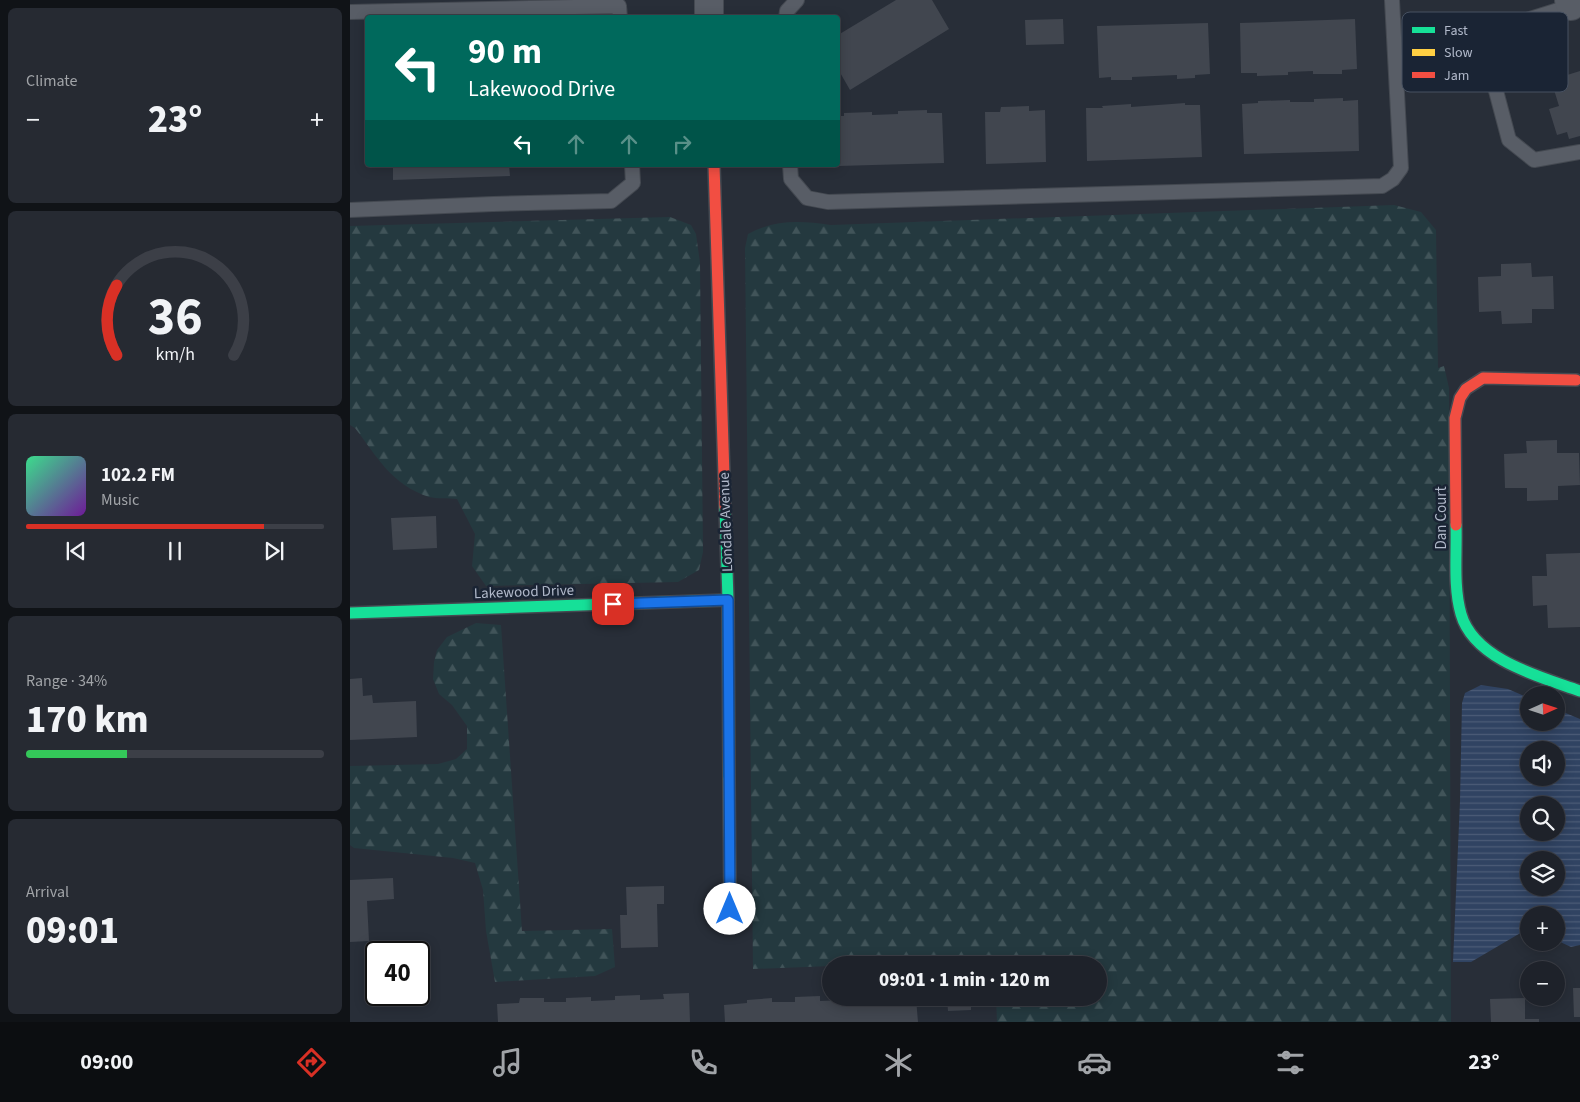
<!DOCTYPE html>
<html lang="en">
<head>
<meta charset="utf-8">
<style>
  body { margin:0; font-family:"Source Sans 3",sans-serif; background:#262a32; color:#f1f3f6; height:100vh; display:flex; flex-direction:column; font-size:19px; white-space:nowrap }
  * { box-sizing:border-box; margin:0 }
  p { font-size:16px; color:#a1a4a8 }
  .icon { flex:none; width:28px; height:28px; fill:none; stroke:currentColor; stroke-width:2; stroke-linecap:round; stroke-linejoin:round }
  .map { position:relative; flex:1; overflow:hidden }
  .side { display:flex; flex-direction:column; gap:8px; padding:8px; background:#101317; width:350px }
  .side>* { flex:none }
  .hud { position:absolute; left:15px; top:15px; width:475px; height:152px; border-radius:5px; box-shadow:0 2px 12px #0003,0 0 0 1px #3c3f47; background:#00695c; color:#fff; overflow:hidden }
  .needle { width:32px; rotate:87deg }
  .buttons { position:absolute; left:1170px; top:686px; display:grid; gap:10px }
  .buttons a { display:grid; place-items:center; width:45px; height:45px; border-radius:50%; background:#1e222a; box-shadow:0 2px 12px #0003,0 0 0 1px #3c3f47; font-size:25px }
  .speed { position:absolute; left:15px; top:941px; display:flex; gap:10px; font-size:25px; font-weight:700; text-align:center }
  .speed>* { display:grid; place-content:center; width:65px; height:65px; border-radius:50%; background:#1e222a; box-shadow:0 2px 12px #0003,0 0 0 1px #3c3f47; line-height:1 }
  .speed .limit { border:2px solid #111; border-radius:8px; background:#fff; color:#111 }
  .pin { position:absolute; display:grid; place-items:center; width:42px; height:42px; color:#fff; margin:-21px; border-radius:10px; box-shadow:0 2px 8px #0006 }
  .me { position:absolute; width:55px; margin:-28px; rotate:0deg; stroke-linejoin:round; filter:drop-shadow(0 0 4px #0008) }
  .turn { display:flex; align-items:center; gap:18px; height:105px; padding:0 20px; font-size:22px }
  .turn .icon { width:65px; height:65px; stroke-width:2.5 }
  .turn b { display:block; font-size:35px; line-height:42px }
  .lanes { display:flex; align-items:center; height:48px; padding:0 20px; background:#0003; justify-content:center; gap:25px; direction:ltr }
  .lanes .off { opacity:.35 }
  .big { font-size:38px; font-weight:800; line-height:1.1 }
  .side .widget { flex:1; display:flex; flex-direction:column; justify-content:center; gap:8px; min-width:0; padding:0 18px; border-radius:8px; background:#262a32 }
  .side .dial { align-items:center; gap:0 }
  .dial svg { height:130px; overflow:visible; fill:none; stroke:#3c3f47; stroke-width:7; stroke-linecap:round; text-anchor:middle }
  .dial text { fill:#f1f3f6; stroke:none }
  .song { display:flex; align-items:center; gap:15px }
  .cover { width:60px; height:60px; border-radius:8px; background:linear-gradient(135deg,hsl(150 70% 55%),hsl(280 70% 35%)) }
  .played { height:5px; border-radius:2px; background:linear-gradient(90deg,#d93025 80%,#3c3f47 80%) }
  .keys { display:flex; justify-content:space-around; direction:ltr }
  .heat { display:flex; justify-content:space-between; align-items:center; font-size:28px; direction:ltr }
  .charge { height:8px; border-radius:4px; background:linear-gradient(90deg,#34c759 34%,#3c3f47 0) }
  .trip { position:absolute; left:472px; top:956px; width:285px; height:50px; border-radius:25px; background:#1e222a; box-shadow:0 2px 12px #0003,0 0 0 1px #3c3f47; font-weight:800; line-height:50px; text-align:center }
  .tab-bar { display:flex; height:80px; justify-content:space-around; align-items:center; background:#0c0e11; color:#a1a4a8 }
  .tab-bar .icon { width:35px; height:35px }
  .tab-bar .active { color:#d93025 }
  .tab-bar b { font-size:22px; color:#f1f3f6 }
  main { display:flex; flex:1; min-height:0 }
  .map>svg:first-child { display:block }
  .forest { fill:url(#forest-firs) }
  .water { fill:url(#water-rules); fill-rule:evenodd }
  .building { fill:#41464f }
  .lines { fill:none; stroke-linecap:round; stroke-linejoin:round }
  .lane-casing { stroke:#444951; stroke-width:16 }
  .street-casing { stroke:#444951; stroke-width:30 }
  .fast-casing { stroke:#444951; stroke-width:14 }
  .slow-casing { stroke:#444951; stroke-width:14 }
  .jam-casing { stroke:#444951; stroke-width:14 }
  .lane { stroke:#585d66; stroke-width:14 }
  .street { stroke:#585d66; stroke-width:28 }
  .fast { stroke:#16e098; stroke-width:11 }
  .slow { stroke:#ffcf43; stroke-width:11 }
  .jam { stroke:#f24e42; stroke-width:11 }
  .route-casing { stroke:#114b97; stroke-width:12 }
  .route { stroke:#1a73e8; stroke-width:9 }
  .labels { text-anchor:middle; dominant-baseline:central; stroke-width:5; stroke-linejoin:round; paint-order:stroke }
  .street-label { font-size:15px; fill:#b1b9ca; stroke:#1a2434 }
  .key { fill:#1a2434; stroke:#475161; stroke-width:1 }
  .key-label { font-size:14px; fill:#b1b9ca }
</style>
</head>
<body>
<main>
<section class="side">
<div class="widget"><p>Climate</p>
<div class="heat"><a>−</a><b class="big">23°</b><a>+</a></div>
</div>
<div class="widget dial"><svg viewBox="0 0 100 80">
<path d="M14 69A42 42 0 1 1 86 69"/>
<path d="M14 69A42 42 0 0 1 14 26" stroke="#d93025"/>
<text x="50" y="56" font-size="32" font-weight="700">36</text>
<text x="50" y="72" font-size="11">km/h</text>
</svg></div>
<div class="widget">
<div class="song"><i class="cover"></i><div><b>102.2 FM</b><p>Music</p></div></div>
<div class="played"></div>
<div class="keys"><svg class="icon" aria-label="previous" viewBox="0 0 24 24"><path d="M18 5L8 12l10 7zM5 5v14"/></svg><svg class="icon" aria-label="pause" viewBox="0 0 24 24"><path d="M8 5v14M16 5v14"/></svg><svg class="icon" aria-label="next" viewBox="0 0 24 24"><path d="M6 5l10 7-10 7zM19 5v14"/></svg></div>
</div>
<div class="widget"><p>Range · 34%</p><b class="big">170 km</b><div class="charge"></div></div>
<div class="widget"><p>Arrival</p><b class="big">09:01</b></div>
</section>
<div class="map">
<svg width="1230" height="1022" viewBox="0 0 1230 1022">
  <defs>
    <pattern id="forest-firs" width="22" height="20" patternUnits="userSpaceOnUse" patternTransform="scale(1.25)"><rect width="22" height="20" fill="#24393f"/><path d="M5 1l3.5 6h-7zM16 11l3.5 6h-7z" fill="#415459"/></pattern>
    <pattern id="water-rules" width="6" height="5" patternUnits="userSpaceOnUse" patternTransform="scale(1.25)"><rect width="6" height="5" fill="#304362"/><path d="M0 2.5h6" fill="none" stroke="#4c5c77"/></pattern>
  </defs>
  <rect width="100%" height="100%" fill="#282e38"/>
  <path class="forest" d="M1044 205 1071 212 1086 230 1088 368 1094 366 1099 388 1101 1022H647L646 998H749V965H646V960L481 965V966L403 969 395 248 398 234C425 219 451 221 481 225Z
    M320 217 341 225 346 234 350 263 353 552 349 570 328 582 136 586 122 566 125 534 107 499C98 498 87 499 79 497 41 484 28 458 5 428L0 425V226Z
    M126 623 151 625 172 931 262 929 265 967 245 976 145 982 136 931 133 890 125 863 103 858 4 848 0 845V766L88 764 106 759 117 749V726L102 705 89 694 83 679 84 662 87 650 97 637Z"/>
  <path class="water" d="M1131 685 1158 689 1179 698V722H1206V709L1230 719V945L1221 947 1206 940V915H1179V928L1121 962H1103L1110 801 1112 703 1115 693ZM1179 750H1206V778H1179ZM1179 805H1206V832H1179ZM1179 860H1206V888H1179Z"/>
  <path class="building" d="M546 0H582L599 29 500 90 488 69V35Z
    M713 19 714 44 676 45 675 20Z
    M1005 19 1007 69 992 70V74H963V71L938 72V75L907 76V73H891L890 23Z
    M858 23 860 74 845 75V78L827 79V75L782 77V80H761V77L749 78 747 26Z
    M1230 71V136L1219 139 1217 132 1207 135 1199 109 1209 106 1201 80Z
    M993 98V101L1008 100 1009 151 894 154 892 104 908 103V101L940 100V102H964V99Z
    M835 103V105H850L852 157 737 161 736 108H753L752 106 781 104V107Z
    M679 106V111L695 110 696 162 636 164 635 112H650L651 107Z
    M577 110V113H592L594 163 488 166V116H494V113L522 112V115L548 114V111Z
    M43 165H159L160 176 43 180Z
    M1181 263 1182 277 1203 276 1204 309H1182V323L1152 324 1151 311 1129 312 1128 277 1151 276V264Z
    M1207 440V453H1229L1230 485 1208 486V500L1177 501V488H1155L1154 454 1177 453 1176 441Z
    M86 516 87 548 43 550 41 518Z
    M1230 553V627L1198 628 1197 605 1183 606 1182 576H1197L1196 554Z
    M12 678 13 696 22 695 23 703 66 701 67 737 0 740V679Z
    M43 878 44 899 17 901 19 941 0 942V880Z
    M314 886V904H307L308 947 271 948 270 915H277L276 887Z
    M1223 988H1230V1017H1224Z
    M339 993 340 1022H148L147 1004 169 1003 170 998H194V1002H216V998L241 997V1001L265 1000V996L290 995V1000L314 999 313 994Z
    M470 996V1001L493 1000V998H518V1000L566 998 568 1022H375L374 1005 397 1003V1000L422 998V1002H445V997Z
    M597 998H629V1005L621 1006V1010L598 1011Z
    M1175 998V1019H1189V1022H1141L1140 999Z"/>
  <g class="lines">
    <defs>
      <path id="lane" d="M1224 5 1167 23 1136 53 1159 140 1184 160 1230 152
        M0 12 269 6 270 18
        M436 18 437 11 447 0
        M440 165 441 179 457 198 478 202 1032 186 1043 179 1051 168 1042 0
        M0 210 143 204 261 201 283 183 282 165"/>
      <path id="street" d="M359 0V18
        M1219 0 1221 6"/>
      <path id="fast" d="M375 507 378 600 379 779
        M1106 525C1107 554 1103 586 1111 614 1124 660 1191 677 1230 691
        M0 613 378 600"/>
      <path id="slow" d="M379 779 380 909"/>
      <path id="jam" d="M364 165 375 507
        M1106 525 1105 418 1110 398 1116 389 1133 378 1226 380"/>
    </defs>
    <use href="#lane" class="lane-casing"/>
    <use href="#street" class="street-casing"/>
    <use href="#fast" class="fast-casing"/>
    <use href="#slow" class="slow-casing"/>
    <use href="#jam" class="jam-casing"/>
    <use href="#lane" class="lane"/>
    <use href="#street" class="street"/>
    <use href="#fast" class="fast"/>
    <use href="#slow" class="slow"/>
    <use href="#jam" class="jam"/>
  </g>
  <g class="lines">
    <defs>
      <path id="route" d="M263 604 378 600 380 909"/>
    </defs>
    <use href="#route" class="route-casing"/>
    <use href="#route" class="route"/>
  </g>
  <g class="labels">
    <g class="street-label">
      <text transform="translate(1091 518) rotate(-90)">Dan Court</text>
      <text transform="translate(376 522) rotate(-92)">Londale Avenue</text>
      <text transform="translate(174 592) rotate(-2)">Lakewood Drive</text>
    </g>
  </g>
  <rect x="1052" y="12" width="166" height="80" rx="8" class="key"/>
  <rect x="1062" y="27" width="23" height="6" fill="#16e098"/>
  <rect x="1062" y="49" width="23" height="7" fill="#ffcf43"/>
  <rect x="1062" y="72" width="23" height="6" fill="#f24e42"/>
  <g class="key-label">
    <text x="1094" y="35">Fast</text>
    <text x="1094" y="57">Slow</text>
    <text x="1094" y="80">Jam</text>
  </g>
</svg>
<div class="buttons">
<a><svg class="needle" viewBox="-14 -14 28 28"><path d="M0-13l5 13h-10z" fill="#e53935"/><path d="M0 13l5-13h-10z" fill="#a1a4a8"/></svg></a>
<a><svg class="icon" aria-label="sound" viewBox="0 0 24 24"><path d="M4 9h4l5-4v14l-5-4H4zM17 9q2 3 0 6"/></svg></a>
<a><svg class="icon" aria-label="search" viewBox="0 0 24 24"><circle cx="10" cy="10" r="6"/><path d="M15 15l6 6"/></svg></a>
<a><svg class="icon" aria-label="layers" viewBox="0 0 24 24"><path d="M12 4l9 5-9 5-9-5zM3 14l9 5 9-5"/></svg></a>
<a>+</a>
<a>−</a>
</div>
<div class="speed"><div class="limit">40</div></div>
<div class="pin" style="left:263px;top:604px;background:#d93025"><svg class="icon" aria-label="arrive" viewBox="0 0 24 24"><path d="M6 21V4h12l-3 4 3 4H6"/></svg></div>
<svg class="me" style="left:380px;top:909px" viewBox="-20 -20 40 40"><circle r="19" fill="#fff"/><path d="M0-13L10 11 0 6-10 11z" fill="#1a73e8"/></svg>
<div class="trip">09:01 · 1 min · 120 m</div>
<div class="hud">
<div class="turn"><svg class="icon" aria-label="left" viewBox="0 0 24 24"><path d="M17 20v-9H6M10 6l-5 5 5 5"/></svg><div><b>90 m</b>Lakewood Drive</div></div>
<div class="lanes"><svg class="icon" aria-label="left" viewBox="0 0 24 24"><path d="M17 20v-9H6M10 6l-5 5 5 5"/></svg><svg class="icon off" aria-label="ahead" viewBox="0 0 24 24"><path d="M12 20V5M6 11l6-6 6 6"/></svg><svg class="icon off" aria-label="ahead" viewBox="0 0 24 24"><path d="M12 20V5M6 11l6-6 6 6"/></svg><svg class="icon off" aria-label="right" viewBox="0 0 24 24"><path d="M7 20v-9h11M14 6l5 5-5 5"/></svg></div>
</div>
</div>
</main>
<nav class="tab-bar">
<b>09:00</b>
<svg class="icon active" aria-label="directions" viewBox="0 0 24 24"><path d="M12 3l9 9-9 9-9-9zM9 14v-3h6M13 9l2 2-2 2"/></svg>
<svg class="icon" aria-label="music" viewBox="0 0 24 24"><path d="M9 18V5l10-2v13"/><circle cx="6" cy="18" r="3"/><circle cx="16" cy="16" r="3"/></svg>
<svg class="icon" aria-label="phone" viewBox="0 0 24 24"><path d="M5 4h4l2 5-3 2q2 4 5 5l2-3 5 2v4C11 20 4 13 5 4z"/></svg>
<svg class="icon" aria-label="climate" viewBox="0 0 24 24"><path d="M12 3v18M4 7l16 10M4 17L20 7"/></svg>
<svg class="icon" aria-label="car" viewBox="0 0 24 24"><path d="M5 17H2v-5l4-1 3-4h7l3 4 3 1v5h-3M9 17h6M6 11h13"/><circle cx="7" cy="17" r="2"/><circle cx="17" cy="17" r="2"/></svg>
<svg class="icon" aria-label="filters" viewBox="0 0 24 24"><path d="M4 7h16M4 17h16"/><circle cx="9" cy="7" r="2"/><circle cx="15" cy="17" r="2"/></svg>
<b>23°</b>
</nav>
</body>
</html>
